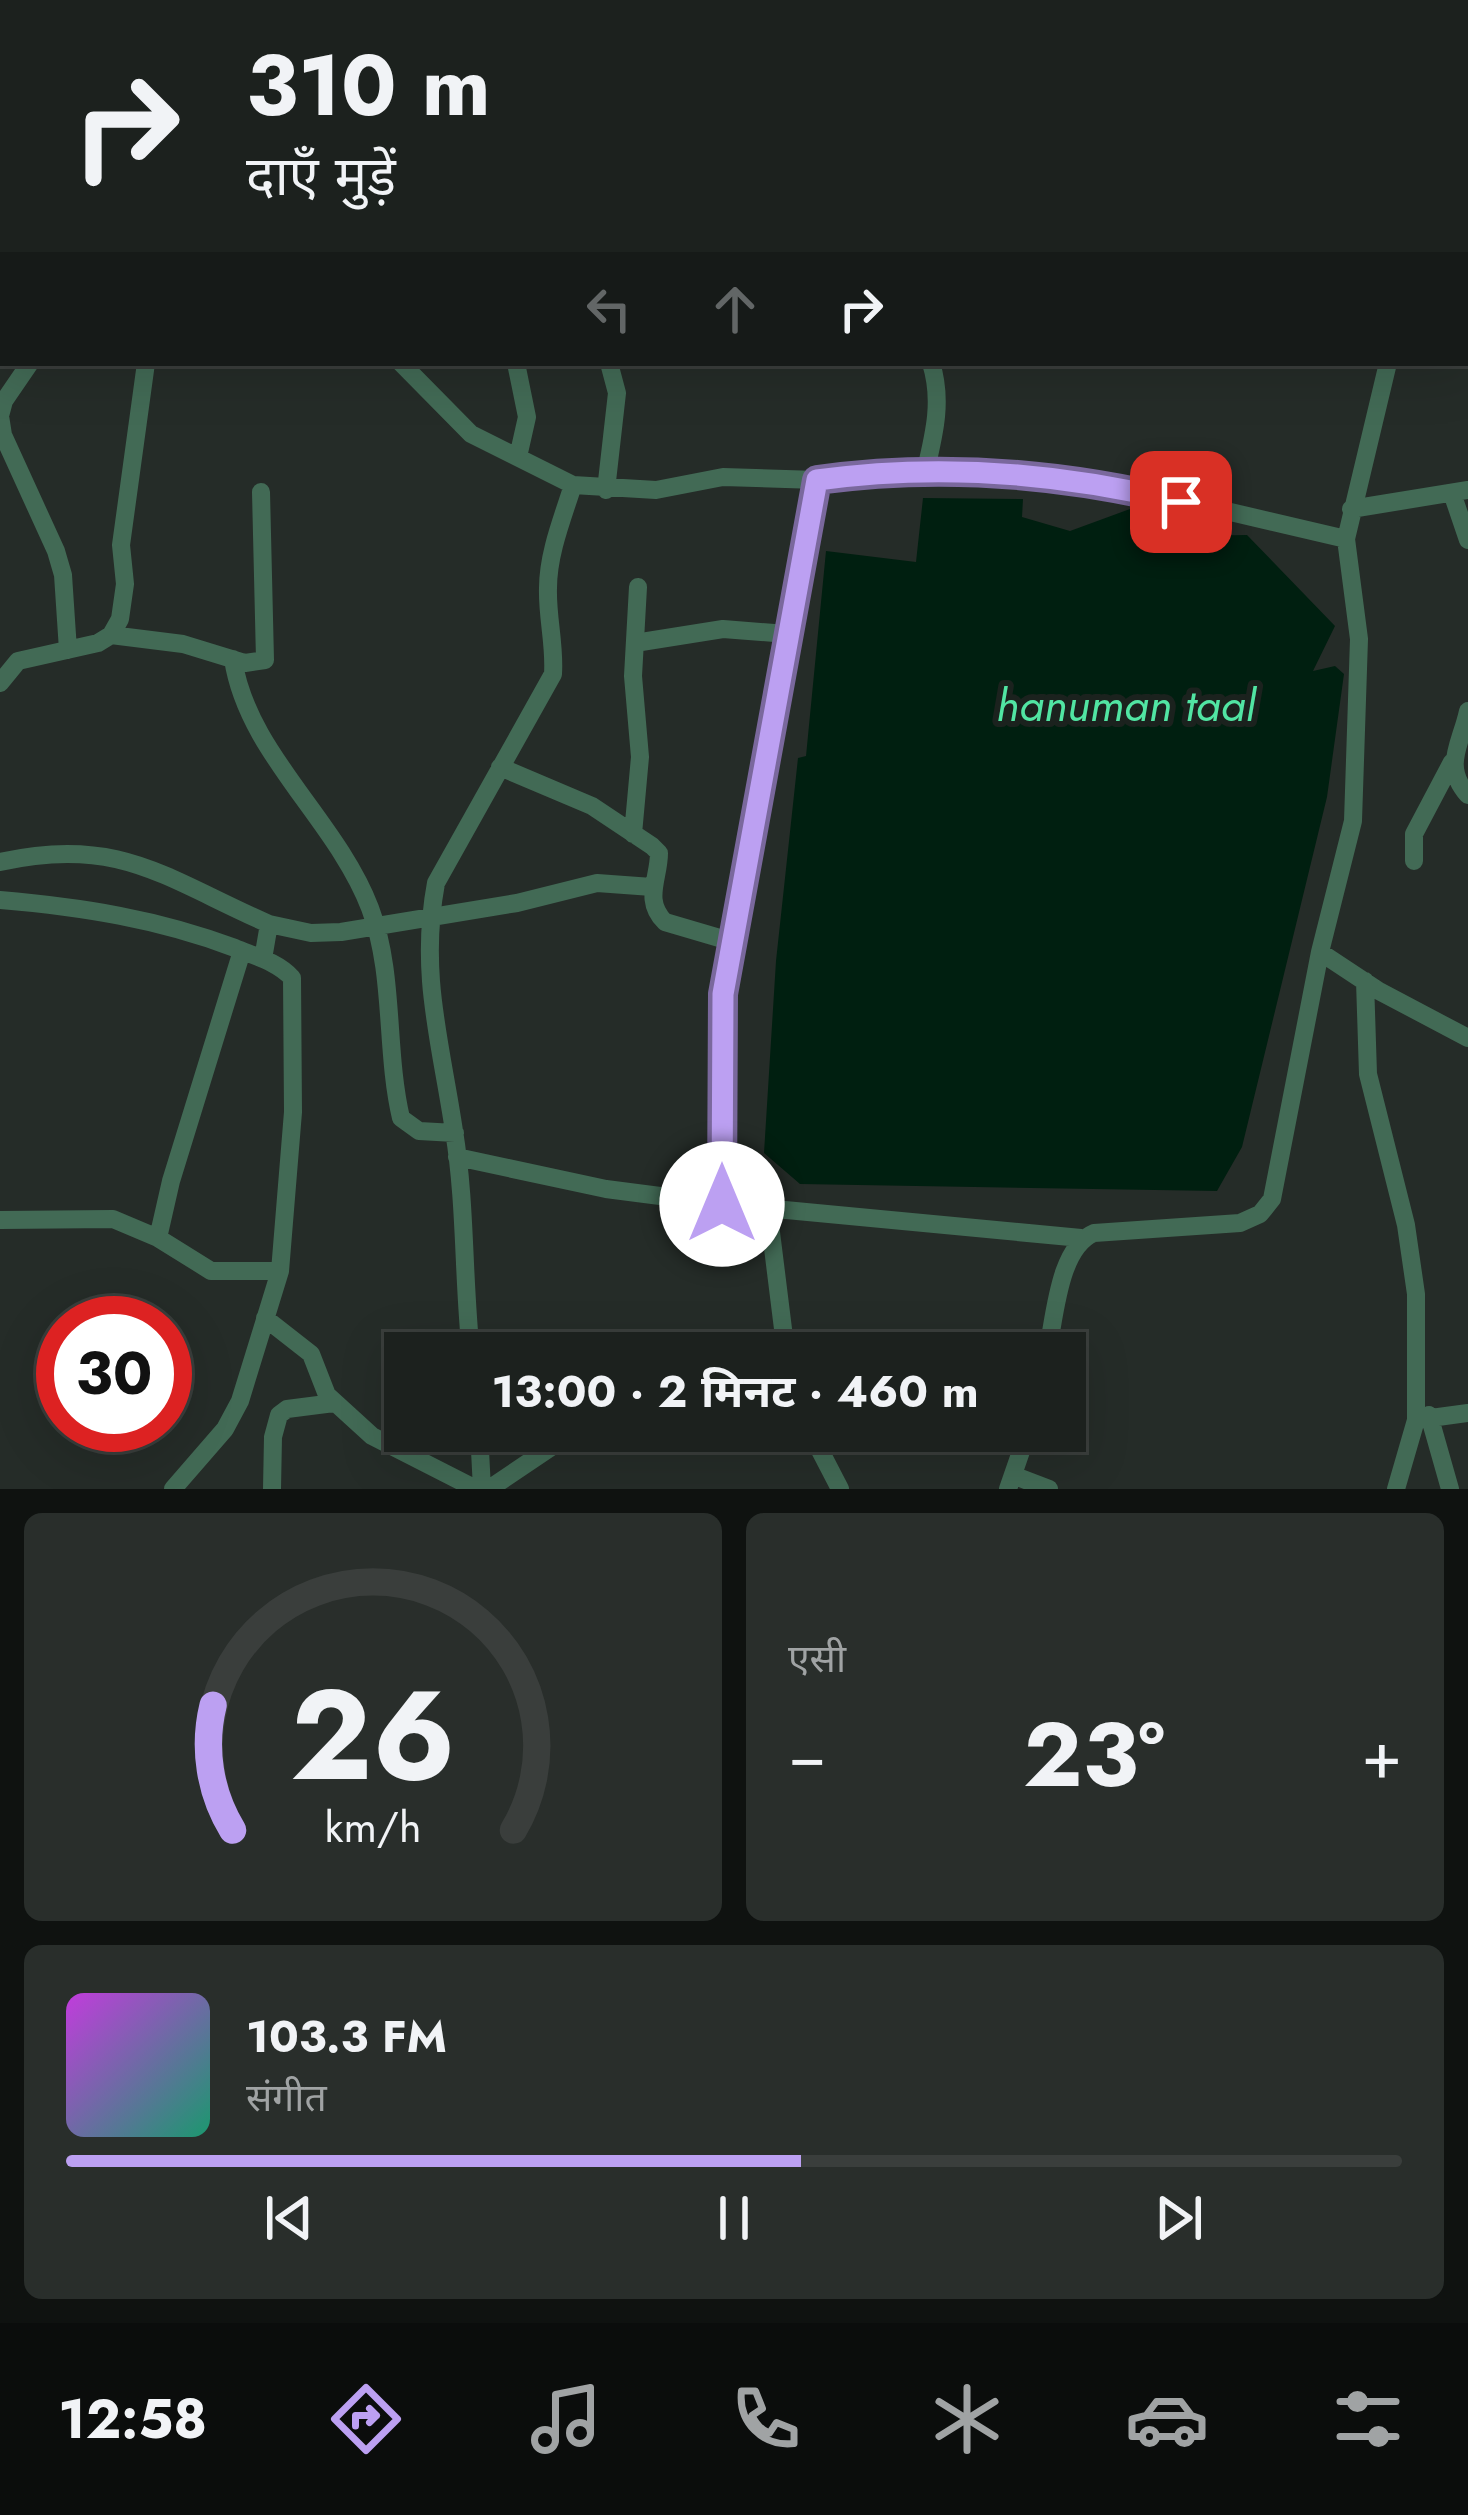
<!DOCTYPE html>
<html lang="hi">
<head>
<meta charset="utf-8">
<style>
  body { margin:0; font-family:Jost,"Noto Sans Devanagari",sans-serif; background:#292e2b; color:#f1f3f6; height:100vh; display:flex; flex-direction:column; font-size:45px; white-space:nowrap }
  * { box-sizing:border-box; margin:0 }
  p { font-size:39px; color:#a0a3a4 }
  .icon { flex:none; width:66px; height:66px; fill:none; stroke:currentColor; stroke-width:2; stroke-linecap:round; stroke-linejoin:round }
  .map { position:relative; height:1489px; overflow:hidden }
  .drawer { display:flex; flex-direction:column; gap:24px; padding:24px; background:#0f1210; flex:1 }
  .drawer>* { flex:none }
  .guide { position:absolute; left:0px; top:0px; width:1470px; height:366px; box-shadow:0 12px 48px #0002,0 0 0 3px #3a3e3c; background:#1c211e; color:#f1f3f6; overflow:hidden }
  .speed { position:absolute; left:36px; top:1296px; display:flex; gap:24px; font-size:60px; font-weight:700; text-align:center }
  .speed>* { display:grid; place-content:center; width:156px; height:156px; border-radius:50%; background:#1c211e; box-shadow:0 12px 48px #0002,0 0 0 3px #3a3e3c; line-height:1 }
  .speed .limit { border:18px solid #d22; background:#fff; color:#111 }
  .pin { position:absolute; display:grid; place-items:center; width:102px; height:102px; color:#fff; margin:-51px; border-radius:24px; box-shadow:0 6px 18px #0006 }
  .me { position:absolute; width:132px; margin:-66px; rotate:0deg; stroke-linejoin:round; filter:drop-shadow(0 0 9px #0008) }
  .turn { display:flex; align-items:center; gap:42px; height:252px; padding:0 48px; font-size:54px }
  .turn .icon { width:156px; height:156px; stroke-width:2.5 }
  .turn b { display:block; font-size:84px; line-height:102px }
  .lanes { display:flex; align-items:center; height:114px; padding:0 48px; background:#0003; justify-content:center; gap:60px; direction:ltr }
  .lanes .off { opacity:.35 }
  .big { font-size:90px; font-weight:700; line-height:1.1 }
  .drawer .tile { flex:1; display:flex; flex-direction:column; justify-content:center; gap:18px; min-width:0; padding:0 42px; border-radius:18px; background:#292e2b }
  .drawer .dial { align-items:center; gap:0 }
  .dial svg { height:312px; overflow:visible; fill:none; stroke:#3a3e3c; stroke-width:7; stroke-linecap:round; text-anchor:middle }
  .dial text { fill:#f1f3f6; stroke:none }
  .song { display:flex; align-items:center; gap:36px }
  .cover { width:144px; height:144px; border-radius:18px; background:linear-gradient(135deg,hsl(290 70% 55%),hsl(160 70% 35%)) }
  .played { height:12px; border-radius:6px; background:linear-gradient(90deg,#bca0f2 55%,#3a3e3c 55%) }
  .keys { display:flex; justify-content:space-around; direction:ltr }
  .heat { display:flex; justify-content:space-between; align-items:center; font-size:66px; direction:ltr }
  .drawer .tiles { flex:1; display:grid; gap:24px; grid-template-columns:1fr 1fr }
  .tile:last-child { grid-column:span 2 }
  .trip { position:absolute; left:384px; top:1332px; width:702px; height:120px; border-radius:0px; background:#1c211e; box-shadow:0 12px 48px #0002,0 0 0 3px #3a3e3c; font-weight:700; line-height:120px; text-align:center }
  .menu { display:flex; height:192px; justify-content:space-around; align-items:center; background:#0b0d0c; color:#a0a3a4 }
  .menu .icon { width:84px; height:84px }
  .menu .current { color:#bca0f2 }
  .menu b { font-size:54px; color:#f1f3f6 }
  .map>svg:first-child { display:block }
  .water { fill:#001f10 }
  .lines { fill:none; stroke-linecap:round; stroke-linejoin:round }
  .minor { stroke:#426a55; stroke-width:18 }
  .major { stroke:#51aa7e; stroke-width:21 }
  .route-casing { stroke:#7a689d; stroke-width:30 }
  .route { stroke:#bca0f2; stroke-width:21 }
  .labels { text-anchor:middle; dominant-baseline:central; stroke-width:12; stroke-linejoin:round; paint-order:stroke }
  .water-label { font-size:45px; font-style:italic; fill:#51e5a3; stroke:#1b221e }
</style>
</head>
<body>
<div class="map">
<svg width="1468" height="1489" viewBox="0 0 1468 1489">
  <rect width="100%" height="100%" fill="#252c28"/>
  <path class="water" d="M923 498 1023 499 1022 517 1070 531 1130 509 1186 536 1247 535 1335 626 1313 671 1335 666 1344 674 1327 797 1242 1147 1217 1191 800 1184 764 1153 776 961 798 758 806 756 826 551 916 562Z"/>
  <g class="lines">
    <path class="minor" d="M1264 0 1265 3
      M100 3 102 0
      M340 3 341 0
      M461 3 462 0
      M625 3 626 0
      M783 3 784 0
      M0 93 3 96
      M1467 234H1468
      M0 332 3 333
      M401 363 471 434 573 485 656 490 723 477 817 480 871 472 1020 473 1098 481 1346 539
      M516 363 527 417 518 457
      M0 416 3 435 56 551 63 575 68 650
      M0 416 4 401 30 363
      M925 473C934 435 943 401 931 363
      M817 480 723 994 722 1204 1081 1238
      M606 490 617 393 609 363
      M1452 493 1468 540
      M1351 509 1468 490
      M111 635 183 644 245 663 265 660 261 492
      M635 643 723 629 787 634
      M233 659C247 753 336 819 370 908 395 974 385 1050 401 1118L419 1131 455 1133
      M0 683 18 661 98 643 111 635 120 619 125 584 121 545 146 363
      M1468 711C1461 744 1442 766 1468 795
      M500 767 592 806 652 846 659 853C659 879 643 900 665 922L733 942
      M633 834 640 757 633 676 638 587
      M1414 861V834L1452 762
      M0 862C119 835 166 879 269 924L263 959
      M0 900C82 907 158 919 235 948 254 956 278 962 292 978L293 1112 280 1271 240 1401 225 1429 173 1489
      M269 924 311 933 341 932 517 903 597 883 652 887
      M1320 952 1379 991 1468 1038
      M1365 981 1368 1074 1406 1225 1416 1294V1420
      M457 1157 606 1189 722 1204
      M768 1208 786 1353
      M0 1220 113 1219 158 1238 211 1271H280
      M158 1238 171 1181 242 951
      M265 1318 311 1354 327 1395 372 1436 476 1489
      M471 1353C463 1279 466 1204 454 1131 441 1043 419 974 436 883L553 674C555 644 547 617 548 588 548 553 563 517 573 485
      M1047 1353C1055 1319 1058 1248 1094 1233L1240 1223 1260 1214 1272 1199 1320 952 1353 821 1359 639 1346 539 1388 363
      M1429 1415 1450 1489
      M479 1431 482 1489
      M810 1431 840 1489
      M1015 1476 1049 1489
      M272 1489 273 1437 279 1415 287 1409 334 1403
      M489 1489 575 1431
      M1008 1489 1028 1431
      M1396 1489 1416 1420 1468 1413"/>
    <path class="major" d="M564 0 573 3
      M1416 0V3"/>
  </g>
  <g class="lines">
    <defs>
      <path id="route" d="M722 1204 723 994 817 480C939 463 1062 473 1181 502"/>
    </defs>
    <use href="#route" class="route-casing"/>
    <use href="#route" class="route"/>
  </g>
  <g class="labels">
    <g class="water-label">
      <text x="1126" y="705">hanuman taal</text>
    </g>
  </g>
</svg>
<div class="speed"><div class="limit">30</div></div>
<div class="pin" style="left:1181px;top:502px;background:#d93025"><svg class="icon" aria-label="arrive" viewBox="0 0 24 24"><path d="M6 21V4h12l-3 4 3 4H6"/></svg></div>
<svg class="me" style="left:722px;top:1204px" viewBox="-20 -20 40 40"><circle r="19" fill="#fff"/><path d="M0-13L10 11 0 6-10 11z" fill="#bca0f2"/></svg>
<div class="trip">13:00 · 2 मिनट · 460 m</div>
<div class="guide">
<div class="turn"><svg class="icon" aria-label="right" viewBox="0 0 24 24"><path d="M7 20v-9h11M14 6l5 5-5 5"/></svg><div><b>310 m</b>दाएँ मुड़ें</div></div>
<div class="lanes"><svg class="icon off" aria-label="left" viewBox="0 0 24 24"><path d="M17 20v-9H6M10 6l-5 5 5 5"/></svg><svg class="icon off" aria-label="ahead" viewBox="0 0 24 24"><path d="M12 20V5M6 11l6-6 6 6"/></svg><svg class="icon" aria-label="right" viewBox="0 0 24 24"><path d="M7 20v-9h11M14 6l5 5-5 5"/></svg></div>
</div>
</div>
<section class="drawer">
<div class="tiles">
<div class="tile dial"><svg viewBox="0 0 100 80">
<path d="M14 69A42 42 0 1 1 86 69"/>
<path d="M14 69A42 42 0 0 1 9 37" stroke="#bca0f2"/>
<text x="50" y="56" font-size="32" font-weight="700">26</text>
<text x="50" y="72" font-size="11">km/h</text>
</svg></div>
<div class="tile"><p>एसी</p>
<div class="heat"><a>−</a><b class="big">23°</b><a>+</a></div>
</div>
<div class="tile">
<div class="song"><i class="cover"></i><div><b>103.3 FM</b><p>संगीत</p></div></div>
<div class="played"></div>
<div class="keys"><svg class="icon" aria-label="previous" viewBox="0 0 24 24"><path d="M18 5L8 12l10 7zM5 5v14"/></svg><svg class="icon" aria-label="pause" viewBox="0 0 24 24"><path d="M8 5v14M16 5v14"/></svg><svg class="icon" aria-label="next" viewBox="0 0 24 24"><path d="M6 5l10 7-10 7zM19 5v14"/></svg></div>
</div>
</div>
</section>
<nav class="menu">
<b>12:58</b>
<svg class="icon current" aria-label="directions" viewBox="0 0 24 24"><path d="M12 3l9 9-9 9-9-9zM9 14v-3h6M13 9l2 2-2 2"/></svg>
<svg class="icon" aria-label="music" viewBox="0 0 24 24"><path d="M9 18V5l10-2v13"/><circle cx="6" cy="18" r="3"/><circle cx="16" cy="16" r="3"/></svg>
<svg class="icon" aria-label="phone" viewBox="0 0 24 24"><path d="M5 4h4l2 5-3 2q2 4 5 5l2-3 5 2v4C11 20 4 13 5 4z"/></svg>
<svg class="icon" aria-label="climate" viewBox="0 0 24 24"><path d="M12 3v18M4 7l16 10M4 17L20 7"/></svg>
<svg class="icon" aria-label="car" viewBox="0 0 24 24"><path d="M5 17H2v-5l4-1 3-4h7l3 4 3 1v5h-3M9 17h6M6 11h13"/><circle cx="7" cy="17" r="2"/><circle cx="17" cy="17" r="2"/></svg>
<svg class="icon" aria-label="filters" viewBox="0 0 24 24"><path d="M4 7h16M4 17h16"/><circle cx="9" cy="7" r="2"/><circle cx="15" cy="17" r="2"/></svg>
</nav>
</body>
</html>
